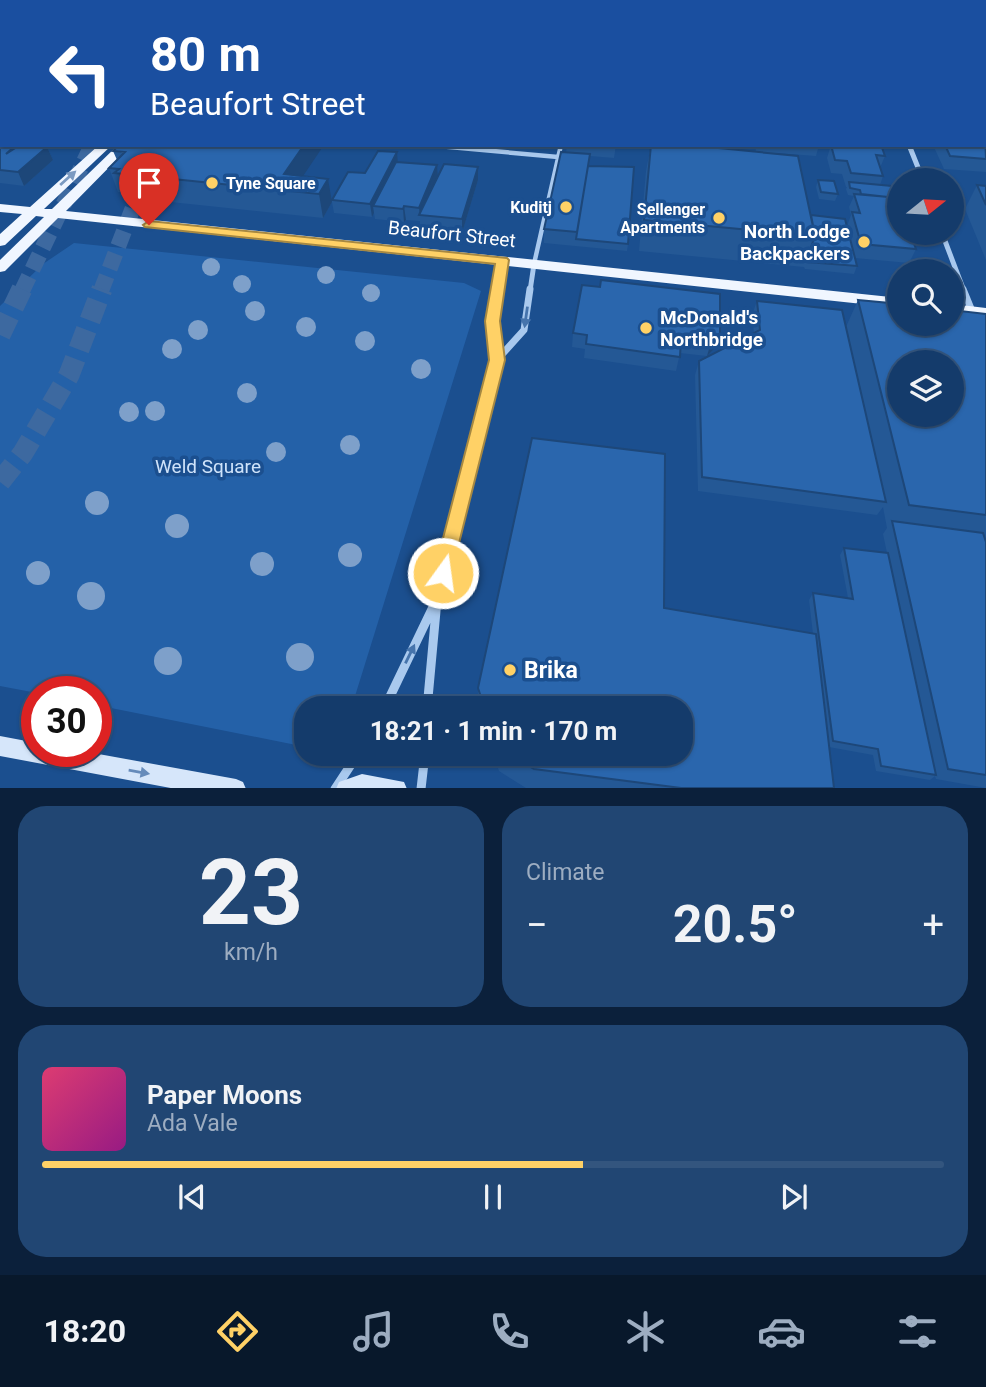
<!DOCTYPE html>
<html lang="en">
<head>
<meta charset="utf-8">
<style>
  body { margin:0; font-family:Roboto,sans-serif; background:#214673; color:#f1f3f6; height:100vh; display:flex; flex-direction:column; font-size:26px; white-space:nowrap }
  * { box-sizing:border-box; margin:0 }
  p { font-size:23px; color:#9dadc1 }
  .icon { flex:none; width:38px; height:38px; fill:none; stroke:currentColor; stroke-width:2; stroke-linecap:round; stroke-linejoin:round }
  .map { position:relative; height:788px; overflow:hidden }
  .details { display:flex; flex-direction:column; gap:18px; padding:18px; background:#0b203b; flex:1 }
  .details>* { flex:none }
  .guide { position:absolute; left:0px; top:0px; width:987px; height:147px; box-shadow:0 2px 5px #0004,0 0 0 2px #33557e; background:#1a4fa0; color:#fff; overflow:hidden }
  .needle { width:46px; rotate:72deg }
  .buttons { position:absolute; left:887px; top:168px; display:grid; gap:14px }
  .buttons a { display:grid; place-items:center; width:77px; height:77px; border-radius:50%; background:#143b6b; box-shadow:0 2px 5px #0004,0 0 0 2px #33557e; font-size:35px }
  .speed { position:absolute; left:21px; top:676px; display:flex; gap:14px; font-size:35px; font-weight:700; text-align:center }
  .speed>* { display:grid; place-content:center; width:91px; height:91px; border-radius:50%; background:#143b6b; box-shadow:0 2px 5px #0004,0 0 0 2px #33557e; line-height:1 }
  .speed .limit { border:10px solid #d22; background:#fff; color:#111 }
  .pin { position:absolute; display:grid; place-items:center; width:60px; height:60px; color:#fff; margin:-72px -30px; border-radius:50% 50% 50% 0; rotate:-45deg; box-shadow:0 0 7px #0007 }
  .pin .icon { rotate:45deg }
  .me { position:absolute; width:77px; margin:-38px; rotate:14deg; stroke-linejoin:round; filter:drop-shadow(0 0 5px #0008) }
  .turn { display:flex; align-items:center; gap:24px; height:147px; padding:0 35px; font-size:32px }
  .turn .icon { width:91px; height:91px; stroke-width:2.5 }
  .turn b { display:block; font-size:49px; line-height:60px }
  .big { font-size:52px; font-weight:700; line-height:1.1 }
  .details .tile { flex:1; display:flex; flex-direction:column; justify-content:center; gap:10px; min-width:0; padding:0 24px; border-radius:28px; background:#214673 }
  .details .dial { align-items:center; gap:0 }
  .dial b { font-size:91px; line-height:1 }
  .song { display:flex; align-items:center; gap:21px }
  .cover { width:84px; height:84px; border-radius:10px; background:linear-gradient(135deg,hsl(340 70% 55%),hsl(310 70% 35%)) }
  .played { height:7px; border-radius:4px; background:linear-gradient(90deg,#ffd166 60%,#33557e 60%) }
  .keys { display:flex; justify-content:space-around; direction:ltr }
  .heat { display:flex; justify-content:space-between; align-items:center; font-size:38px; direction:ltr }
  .details .tiles { flex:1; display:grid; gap:18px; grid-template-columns:1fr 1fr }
  .tile:last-child { grid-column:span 2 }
  .trip { position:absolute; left:294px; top:696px; width:399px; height:70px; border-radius:28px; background:#143b6b; box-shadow:0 2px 5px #0004,0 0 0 2px #33557e; font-weight:700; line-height:70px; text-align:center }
  .dock { display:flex; height:112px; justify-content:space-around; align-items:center; background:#08182b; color:#9dadc1 }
  .dock .icon { width:49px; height:49px }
  .dock .current { color:#ffd166 }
  .dock b { font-size:32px; color:#f1f3f6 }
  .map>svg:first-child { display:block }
  .green { fill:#2461a8 }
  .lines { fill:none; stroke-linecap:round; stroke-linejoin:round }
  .highway-tunnel-far1 { stroke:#3d69a0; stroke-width:16; stroke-dasharray:16 8; stroke-linecap:butt }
  .highway-tunnel { stroke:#3d69a0; stroke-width:21; stroke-dasharray:21 10; stroke-linecap:butt }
  .lane { stroke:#a9c9ee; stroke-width:4.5 }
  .street-far2 { stroke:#a9c9ee; stroke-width:5 }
  .street-far1 { stroke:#a9c9ee; stroke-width:7 }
  .street { stroke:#a9c9ee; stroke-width:9 }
  .secondary { fill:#d6e6fa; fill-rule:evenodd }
  .primary { fill:#f0f6ff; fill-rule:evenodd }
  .tree { fill:#7ea0ca }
  .wall { fill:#245895 }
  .shaded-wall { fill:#1d4779 }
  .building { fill:#2a66ad; stroke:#1d4779; stroke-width:2; fill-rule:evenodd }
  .oneway { fill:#7b9ac1 }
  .oneway2 { fill:#4674ac }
  .oneway3 { fill:#668bba }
  .route { fill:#ffd166; stroke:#a68842; stroke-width:2 }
  .poi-dot { fill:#ffd166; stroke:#1b4f8f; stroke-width:2.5 }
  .labels { text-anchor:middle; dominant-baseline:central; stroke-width:7; stroke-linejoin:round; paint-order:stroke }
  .far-poi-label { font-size:16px; font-weight:bold; fill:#fff; stroke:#1b4f8f; text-anchor:end }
  .poi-label { font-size:19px; font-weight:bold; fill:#fff; stroke:#1b4f8f; text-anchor:end }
  .street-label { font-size:19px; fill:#fff; stroke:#1b4f8f }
  .park-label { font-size:19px; fill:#cfe3fa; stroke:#1b4f8f }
  .near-poi-label { font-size:23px; font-weight:bold; fill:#fff; stroke:#1b4f8f; text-anchor:start }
</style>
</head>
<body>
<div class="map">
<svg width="986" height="789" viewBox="0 0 986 789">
  <rect width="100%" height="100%" fill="#1b4f8f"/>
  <path class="green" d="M74 243 464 283 481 291 351 709H306V747L96 705V691L37 693 0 686V306L43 264Z"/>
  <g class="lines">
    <path class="highway-tunnel-far1" d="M22 291 92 145
      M101 291 157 145"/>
    <path class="highway-tunnel" d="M0 335 22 289
      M0 482 23 453 69 375 102 289"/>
    <path class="lane" d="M427 145 558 157
      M534 264 561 145"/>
    <path class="street-far2" d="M909 145 923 180
      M942 233 964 291
      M497 291 502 260
      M530 291 534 264"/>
    <path class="street-far1" d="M963 289 972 311
      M497 360 524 330 530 289
      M460 506 497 360 493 321 498 289"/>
    <path class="street" d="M384 709 433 607
      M427 709 437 600 461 505
      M335 789 358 754
      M421 789 425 754"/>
    <path class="secondary" d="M0 736 37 743V751H82L236 779 243 782 246 789H176L0 756Z
      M362 774 404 782 407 789H336L339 782Z"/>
    <path class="primary" d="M259 0H268L258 2Z
      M274 0H283L273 2Z
      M99 145H112L44 209H52L118 145H131L66 211 900 298V308L58 218 5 271 0 272V260L44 217 36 216 5 245 0 246V234L22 214 0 212V204L30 207Z
      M952 304 986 308V318L952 314Z"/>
  </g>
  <g class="tree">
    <circle cx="211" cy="267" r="9"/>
    <circle cx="326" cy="275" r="9"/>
    <circle cx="242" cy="284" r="9"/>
    <circle cx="371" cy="293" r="9"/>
    <circle cx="255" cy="311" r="10"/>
    <circle cx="306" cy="327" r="10"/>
    <circle cx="198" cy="330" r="10"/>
    <circle cx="365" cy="341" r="10"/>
    <circle cx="172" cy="349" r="10"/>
    <circle cx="421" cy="369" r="10"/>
    <circle cx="247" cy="393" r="10"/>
    <circle cx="155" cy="411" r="10"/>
    <circle cx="129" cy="412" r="10"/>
    <circle cx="350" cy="445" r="10"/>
    <circle cx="276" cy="452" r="10"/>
    <circle cx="97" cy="503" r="12"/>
    <circle cx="177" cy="526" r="12"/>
    <circle cx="350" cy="555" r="12"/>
    <circle cx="262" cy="564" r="12"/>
    <circle cx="38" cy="573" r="12"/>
    <circle cx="91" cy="596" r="14"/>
    <circle cx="300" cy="657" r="14"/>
    <circle cx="168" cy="661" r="14"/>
  </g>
  <path class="wall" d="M454 0H518L517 2H454Z
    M645 0H743V2L673 0 672 2H645Z
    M883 0H931H928L927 2H884Z
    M968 0H986V63L985 2H969Z
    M0 7H2V118L0 117Z
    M0 133 2 145 47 147 53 160 24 186 0 183Z
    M986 135V172L944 169 933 145H985Z
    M567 145H616L614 158 590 156 589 166 628 244 627 251 544 243V229L566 152Z
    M651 145 704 147V145H741V151L756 152 755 145H819L816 156 777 153 776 154 811 215 847 226 851 215 849 207 854 196 848 195 846 189 847 187H846L842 174 831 173 827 158 831 145 885 156 880 168 883 176 880 185 900 233 916 249 909 263 855 258 857 266 854 274 805 269 804 267 639 251 646 171Z
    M113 151 303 176 332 200 365 173 398 162 438 176 478 180 462 233 420 228V221L406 220 404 222 375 219 374 213 372 217 334 213 332 202 323 218 123 197 121 192H118L109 168 117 160Z
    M818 180 838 194 835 201 819 199 816 187Z
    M977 185 986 186V260L965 209Z
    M858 300 986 314V788L936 779 935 776 930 780 876 771 873 755 829 747 834 788H526L499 771 493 754H681V709H478V688L664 608 813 634 809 600 813 593 848 598 840 555 844 548 887 553 883 534 887 528 883 507 877 515 698 491 695 375 699 361 754 333 752 315 757 301 846 327Z
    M573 333H720L716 347 707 356 680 353 676 371 584 358 585 349 572 347Z"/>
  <path class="shaded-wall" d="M75 0H86L83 2H73Z
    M221 0H243L241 2H219Z
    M304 145H324L293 191 284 174Z
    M47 147 53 160 24 186 18 172Z
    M397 152 398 165 373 206 374 213 372 217 370 204Z
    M437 165 438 179 420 215 419 208Z
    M478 167V180L462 233V219Z
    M328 179 332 202 323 218 319 194Z
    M404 206 406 220 404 222 403 209Z
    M720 333 716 347 707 356 711 342Z"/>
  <path class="building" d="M31 0H75L73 2H28Z
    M94 0H216L214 2H91Z
    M287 0H358L357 2H285Z
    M389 0H444L443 2H388Z
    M542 0H596L595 2Z
    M613 0H630L638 1 612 2Z
    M654 0H673L672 2H654Z
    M715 0H743V2H715Z
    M752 0H773V2H752Z
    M778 0H834L835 2H778Z
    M0 7H2V19H0Z
    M0 32H2V58H0Z
    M2 72V88H0V73Z
    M1 89H2V105H0V90Z
    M0 133H2V145H16L6 154 20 145 47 147 18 172 0 170Z
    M985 135 986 159 950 156 945 145H985Z
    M119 145H304L284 174 328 179 319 194 114 173 119 169 109 168 125 152 113 151Z
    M651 145H688L798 156 815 236 644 220Z
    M718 145H741L742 147Z
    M831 145H881L885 156 876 155 883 176 851 173 847 161 835 160Z
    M378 151 397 152 370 204 332 200 348 172 365 173Z
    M561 152 590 154 577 232 544 229Z
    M396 162 437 165 419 208 404 206 403 209 373 206Z
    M444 164 478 167 462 219 419 215Z
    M588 166 634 167 628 244 576 239Z
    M818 180 834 181 838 194 821 192Z
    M849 182 892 186 897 198 861 194 860 190 850 188Z
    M977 185 986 186V205Z
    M854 194 900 198V233H910L916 249 861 244 852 212 860 213Z
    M811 215 845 219 857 266 807 262V259L815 236Z
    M601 280 720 294V333L711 342 681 338 680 357 586 344 587 335 573 333 582 285 600 287Z
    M858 300 900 304V324H952V310L986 314V515L909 505ZM900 362H952V415H900Z
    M757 301 842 310 886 502 702 477 699 361 760 330Z
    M532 438 665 454 664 608 816 634 834 788H681L534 769 510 754H681V709H485L478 688Z
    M892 521 983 533 986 542V775L948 769Z
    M844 548 888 553 936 775 881 766 878 749 833 741 813 593 853 599Z"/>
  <defs><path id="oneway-solid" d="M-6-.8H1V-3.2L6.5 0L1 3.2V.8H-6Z" transform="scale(1.75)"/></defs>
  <use class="oneway" href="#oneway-solid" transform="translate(68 178) rotate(-42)"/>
  <g class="oneway2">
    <use href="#oneway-solid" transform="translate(526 317) rotate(98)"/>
    <use href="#oneway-solid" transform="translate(410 654) rotate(-64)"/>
  </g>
  <use class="oneway3" href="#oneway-solid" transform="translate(139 772) rotate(10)"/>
  <path class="route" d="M149 221 507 258 509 260 500 321 505 360 450 579 443 582 436 579 434 573 489 360 485 321 495 264 145 227 143 225Z"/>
  <g class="poi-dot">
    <circle cx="212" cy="183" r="7"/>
    <circle cx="566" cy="207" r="7"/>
    <circle cx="719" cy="218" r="7"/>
    <circle cx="864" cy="242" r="7"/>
    <circle cx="646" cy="328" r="7"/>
    <circle cx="510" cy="670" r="7"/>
  </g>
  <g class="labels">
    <g class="far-poi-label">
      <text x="226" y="183" text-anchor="start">Tyne Square</text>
      <text x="552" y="207">Kuditj</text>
      <text x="705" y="209">Sellenger<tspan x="705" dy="18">Apartments</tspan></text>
    </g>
    <g class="poi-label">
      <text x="850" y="231">North Lodge<tspan x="850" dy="22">Backpackers</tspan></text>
      <text x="660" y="317" text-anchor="start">McDonald's<tspan x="660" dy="22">Northbridge</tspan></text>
    </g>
    <g class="street-label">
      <text transform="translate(452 234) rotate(6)">Beaufort Street</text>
    </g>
    <g class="park-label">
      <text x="208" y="466">Weld Square</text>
    </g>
    <g class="near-poi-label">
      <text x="524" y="670">Brika</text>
    </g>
  </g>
</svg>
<div class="buttons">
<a><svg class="needle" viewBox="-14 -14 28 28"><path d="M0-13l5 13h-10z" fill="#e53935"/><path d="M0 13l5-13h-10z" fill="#9dadc1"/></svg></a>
<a><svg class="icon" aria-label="search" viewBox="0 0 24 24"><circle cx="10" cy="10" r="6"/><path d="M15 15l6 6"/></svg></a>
<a><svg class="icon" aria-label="layers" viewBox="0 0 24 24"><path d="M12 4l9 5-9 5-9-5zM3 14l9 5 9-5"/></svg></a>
</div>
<div class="speed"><div class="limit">30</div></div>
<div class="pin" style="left:149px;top:225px;background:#d93025"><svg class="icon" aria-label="arrive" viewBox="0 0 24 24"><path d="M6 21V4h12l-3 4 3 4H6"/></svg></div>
<svg class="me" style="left:443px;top:573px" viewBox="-20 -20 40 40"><circle r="17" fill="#ffd166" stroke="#fff" stroke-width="3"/><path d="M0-11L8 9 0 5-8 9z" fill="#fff"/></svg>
<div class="trip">18:21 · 1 min · 170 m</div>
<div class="guide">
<div class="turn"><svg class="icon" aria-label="left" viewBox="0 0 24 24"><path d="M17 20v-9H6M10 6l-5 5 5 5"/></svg><div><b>80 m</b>Beaufort Street</div></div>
</div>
</div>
<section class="details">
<div class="tiles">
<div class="tile dial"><b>23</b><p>km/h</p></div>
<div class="tile"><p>Climate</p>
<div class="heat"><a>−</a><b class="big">20.5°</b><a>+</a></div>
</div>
<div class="tile">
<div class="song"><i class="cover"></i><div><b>Paper Moons</b><p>Ada Vale</p></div></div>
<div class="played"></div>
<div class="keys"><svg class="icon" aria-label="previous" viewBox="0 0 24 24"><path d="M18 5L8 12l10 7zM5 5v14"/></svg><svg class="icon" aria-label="pause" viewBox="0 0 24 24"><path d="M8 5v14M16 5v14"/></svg><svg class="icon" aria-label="next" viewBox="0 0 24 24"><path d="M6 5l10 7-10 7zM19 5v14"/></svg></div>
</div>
</div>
</section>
<nav class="dock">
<b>18:20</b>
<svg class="icon current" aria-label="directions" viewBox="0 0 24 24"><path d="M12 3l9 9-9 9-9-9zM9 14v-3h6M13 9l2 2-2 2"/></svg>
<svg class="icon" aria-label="music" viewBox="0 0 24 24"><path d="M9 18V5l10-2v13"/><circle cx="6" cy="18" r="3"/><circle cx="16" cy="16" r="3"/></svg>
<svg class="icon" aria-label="phone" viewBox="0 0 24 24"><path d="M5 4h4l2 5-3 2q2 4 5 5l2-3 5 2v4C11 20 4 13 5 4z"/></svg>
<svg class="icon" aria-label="climate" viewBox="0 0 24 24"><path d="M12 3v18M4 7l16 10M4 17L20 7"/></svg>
<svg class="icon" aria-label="car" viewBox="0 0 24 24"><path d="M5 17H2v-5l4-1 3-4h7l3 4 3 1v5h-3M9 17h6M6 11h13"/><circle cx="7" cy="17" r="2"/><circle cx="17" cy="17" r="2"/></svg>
<svg class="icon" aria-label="filters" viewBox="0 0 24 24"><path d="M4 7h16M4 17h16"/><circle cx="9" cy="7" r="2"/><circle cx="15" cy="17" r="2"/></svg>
</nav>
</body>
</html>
